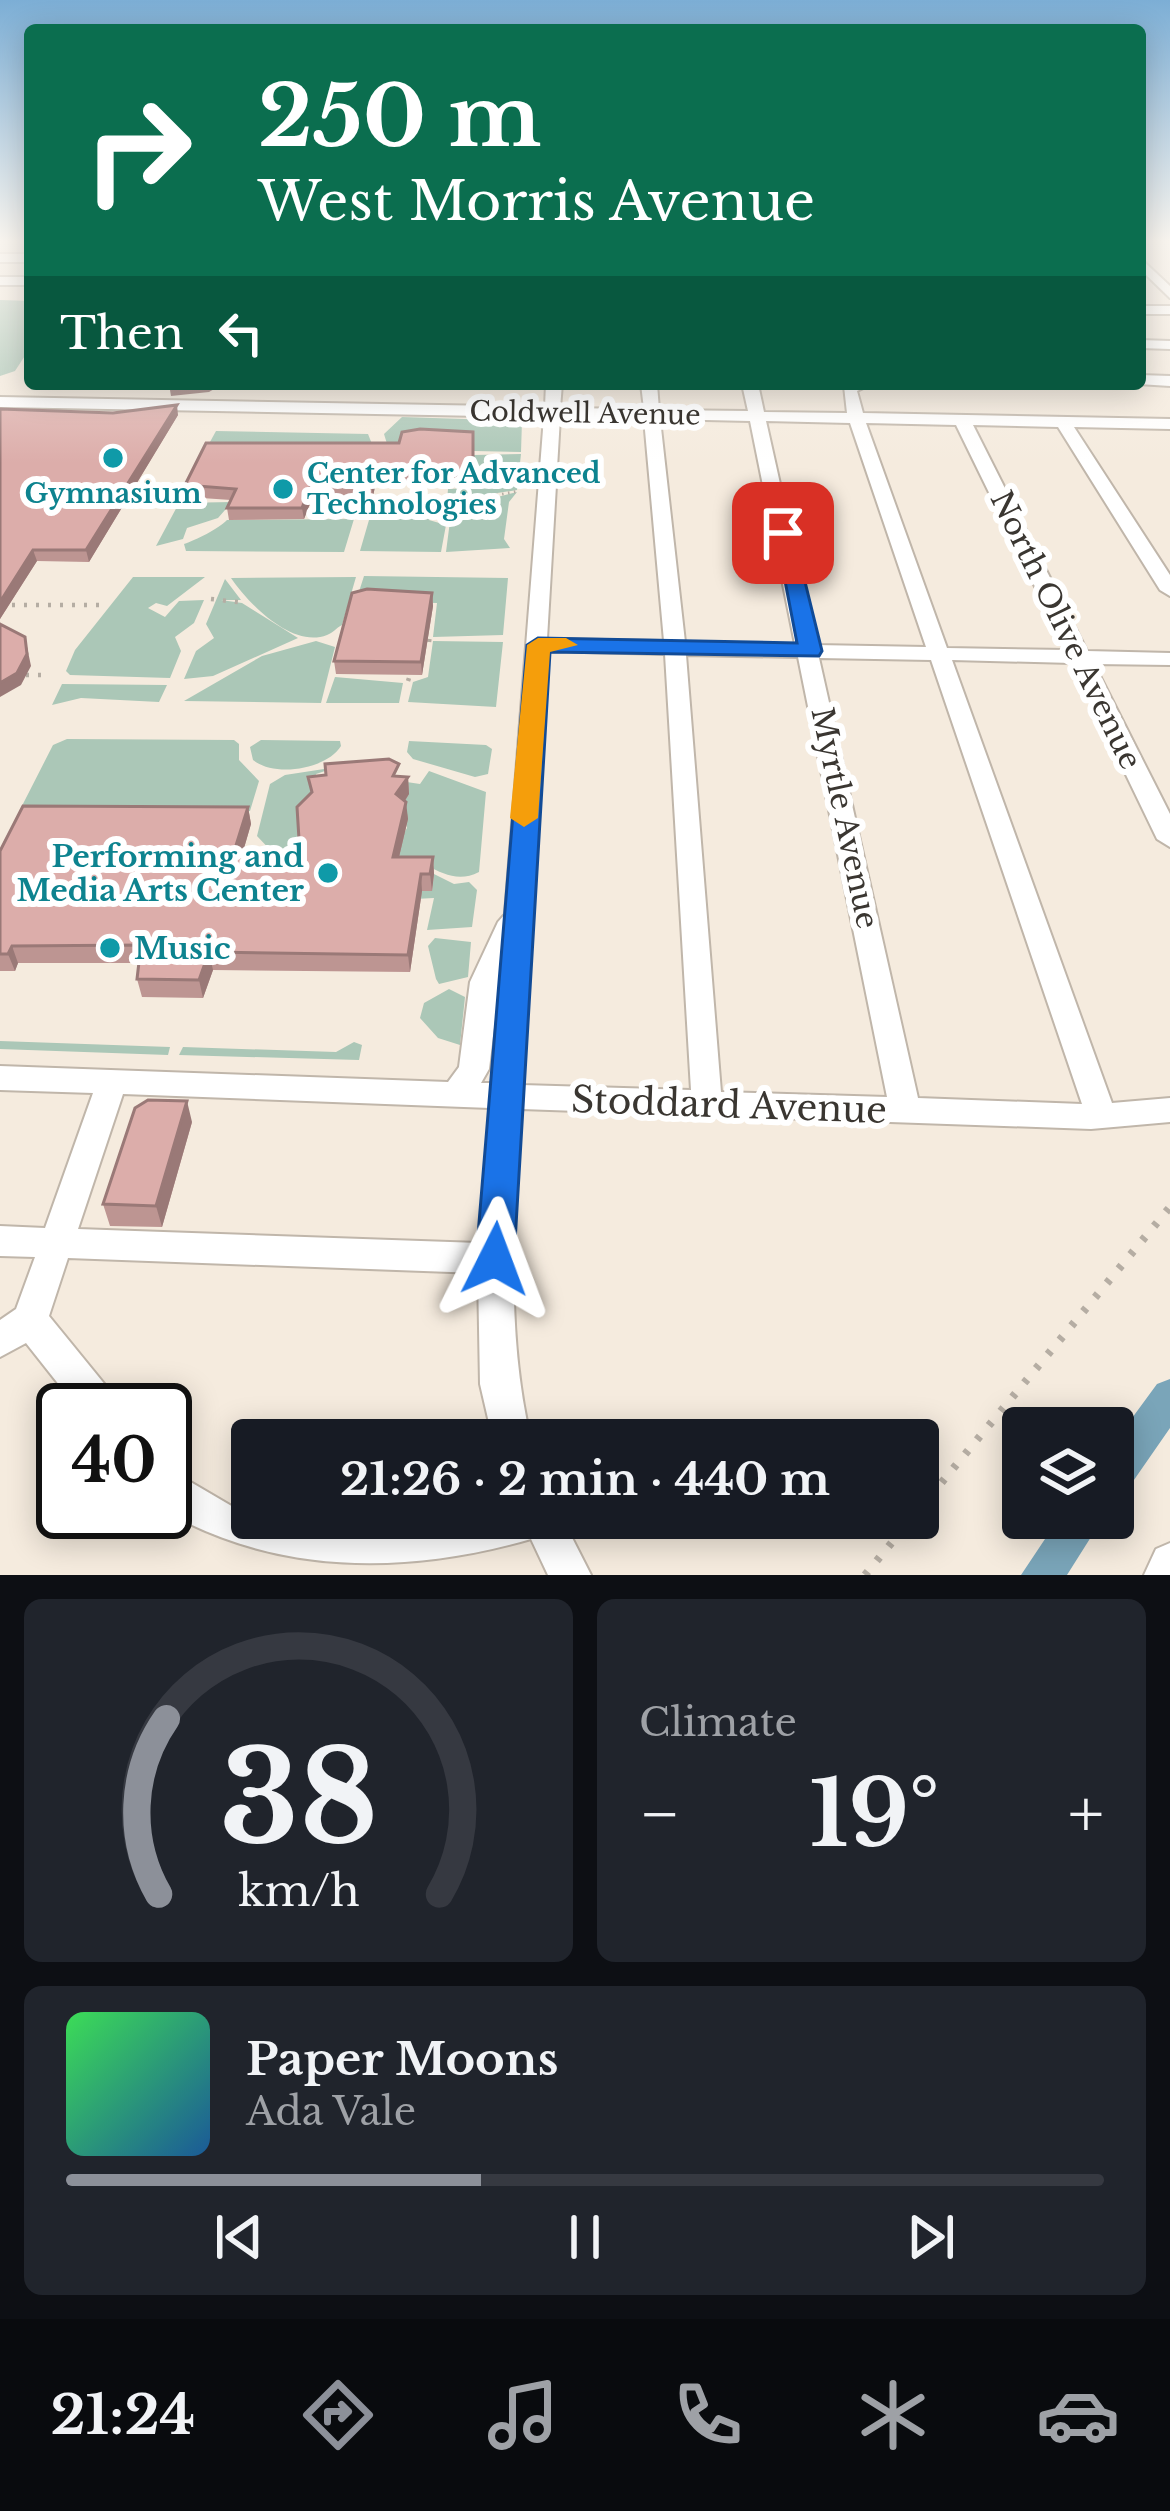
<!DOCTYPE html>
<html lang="en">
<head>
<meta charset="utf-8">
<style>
  body { margin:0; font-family:"Libre Baskerville",serif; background:#20242c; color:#f1f3f6; height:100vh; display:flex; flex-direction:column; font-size:45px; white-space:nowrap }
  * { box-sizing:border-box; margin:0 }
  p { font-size:39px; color:#9ea1a6 }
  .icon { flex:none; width:66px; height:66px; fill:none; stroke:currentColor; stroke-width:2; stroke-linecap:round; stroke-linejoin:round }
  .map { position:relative; height:1575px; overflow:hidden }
  .side { display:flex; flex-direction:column; gap:24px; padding:24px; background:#0d0f14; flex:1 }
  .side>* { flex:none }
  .banner { position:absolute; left:24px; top:24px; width:1122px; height:366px; border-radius:12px; box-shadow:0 6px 30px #0003; background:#0b6e4f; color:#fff; overflow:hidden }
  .controls { position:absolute; left:1002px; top:1407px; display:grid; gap:24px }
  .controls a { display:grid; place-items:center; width:132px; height:132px; border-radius:12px; background:#171b24; box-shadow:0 6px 30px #0003; font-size:60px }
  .speed { position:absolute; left:36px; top:1383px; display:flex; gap:24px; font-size:60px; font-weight:700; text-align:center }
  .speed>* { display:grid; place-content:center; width:156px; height:156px; border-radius:50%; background:#171b24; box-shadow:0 6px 30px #0003; line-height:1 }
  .speed .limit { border:6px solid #111; border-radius:18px; background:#fff; color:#111 }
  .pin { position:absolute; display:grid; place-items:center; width:102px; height:102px; color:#fff; margin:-51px; border-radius:24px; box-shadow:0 6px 18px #0006 }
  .me { position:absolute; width:132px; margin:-66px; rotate:3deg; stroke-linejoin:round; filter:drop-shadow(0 0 9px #0008) }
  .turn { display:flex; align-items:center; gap:42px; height:252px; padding:0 36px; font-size:54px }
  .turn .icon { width:156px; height:156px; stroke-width:2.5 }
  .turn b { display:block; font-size:84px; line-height:102px }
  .then { display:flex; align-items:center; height:114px; padding:0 36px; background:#0003; gap:24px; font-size:45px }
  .big { font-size:90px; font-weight:800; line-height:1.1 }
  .side .widget { flex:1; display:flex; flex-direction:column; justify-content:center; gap:18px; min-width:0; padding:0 42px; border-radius:18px; background:#20242c }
  .side .dial { align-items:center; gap:0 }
  .dial svg { height:312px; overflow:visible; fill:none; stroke:#363941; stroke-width:7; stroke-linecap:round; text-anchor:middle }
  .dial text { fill:#f1f3f6; stroke:none }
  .song { display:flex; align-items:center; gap:36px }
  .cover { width:144px; height:144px; border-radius:18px; background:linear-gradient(135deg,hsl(130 70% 55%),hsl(210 70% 35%)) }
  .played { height:12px; border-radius:6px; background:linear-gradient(90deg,#8c9099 40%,#363941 40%) }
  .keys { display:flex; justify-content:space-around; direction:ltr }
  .heat { display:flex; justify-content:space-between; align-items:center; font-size:66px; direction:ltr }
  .side .tiles { flex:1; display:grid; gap:24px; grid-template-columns:1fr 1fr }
  .widget:last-child { grid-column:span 2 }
  .trip { position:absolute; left:231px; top:1419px; width:708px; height:120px; border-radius:12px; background:#171b24; box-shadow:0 6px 30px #0003; font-weight:800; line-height:120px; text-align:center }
  .tabs { display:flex; height:192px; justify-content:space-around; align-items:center; background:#090b0e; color:#9ea1a6 }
  .tabs .icon { width:84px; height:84px }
  .tabs .on { color:#8c9099 }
  .tabs b { font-size:54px; color:#f1f3f6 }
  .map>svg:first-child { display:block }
  .green { fill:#abc7b7 }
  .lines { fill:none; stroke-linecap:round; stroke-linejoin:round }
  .canal { fill:#7aa5b9; fill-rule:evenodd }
  .minor-casing { stroke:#c0b6aa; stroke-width:4 }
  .path-far2 { stroke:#b5ada3; stroke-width:3; stroke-dasharray:1.5 4.5; stroke-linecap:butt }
  .path-far1 { stroke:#b5ada3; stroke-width:4.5; stroke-dasharray:3 9; stroke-linecap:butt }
  .path { stroke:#b5ada3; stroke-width:8; stroke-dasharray:4.5 14; stroke-linecap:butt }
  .minor { fill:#fff; fill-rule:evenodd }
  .wall { fill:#bd9592 }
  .shaded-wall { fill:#9a7977 }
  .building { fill:#dcadaa; stroke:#9a7977; stroke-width:3 }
  .route { fill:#1a73e8; stroke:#114b97; stroke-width:3 }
  .slow { fill:#f59e0b }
  .culture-dot { fill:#0f9aa8; stroke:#fff; stroke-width:4.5 }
  .labels { text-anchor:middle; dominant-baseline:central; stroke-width:12; stroke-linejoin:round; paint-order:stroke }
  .far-street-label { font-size:27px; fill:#3a3631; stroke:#fff }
  .far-culture-label { font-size:27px; font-weight:bold; fill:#0d838f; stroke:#fff; text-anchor:start }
  .street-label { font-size:30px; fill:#3a3631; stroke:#fff }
  .culture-label { font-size:30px; font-weight:bold; fill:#0d838f; stroke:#fff; text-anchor:end }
  .near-street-label { font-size:36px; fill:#3a3631; stroke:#fff }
</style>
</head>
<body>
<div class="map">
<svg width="1170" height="1575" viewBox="0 0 1170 1575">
  <rect width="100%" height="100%" fill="#f5ebde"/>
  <path class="green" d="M0 300 30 301V348L15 371 0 376Z
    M402 417 522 421 521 452 474 451V443L388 447 384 434Z
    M216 431 368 434 374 449 193 473Z
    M521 454 517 490 447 501 448 489 473 488 474 455Z
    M517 492 509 502 504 539 510 548 446 552 450 521 438 516 440 505 471 504Z
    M232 502 218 518 187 528 183 539 156 546 179 503Z
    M422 509H435L429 520 446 525 441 552 360 551 369 520Z
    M354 519 344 552 186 551 184 544C196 540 218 529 227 520Z
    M364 576 508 578 503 635 433 637 437 603 356 601Z
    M133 577H205L167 606 156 603 148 608 165 617 179 601 204 600 194 623 175 637 181 651 170 678 70 675 66 671 75 650Z
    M356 577 342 625C336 628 333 633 327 635 292 649 248 603 231 578Z
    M225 579 241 600H221L242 603 298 638 213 676 184 679 196 651 214 638 206 624Z
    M316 641 335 647 321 703 184 701 262 656Z
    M433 641 503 642 496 707 408 702 413 682 428 677Z
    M335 677 403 683 399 703H326Z
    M62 684 167 685 159 702 81 698 52 705Z
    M67 739 234 740 239 744V760L259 781 250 811H171L0 849 53 745Z
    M261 740 340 741 341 746C327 769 275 778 253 760L250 747Z
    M409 741 486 745 492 749 488 774 475 777 413 759 407 752Z
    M337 767 316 774 298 846 290 857 275 855 257 836 270 784 285 775Z
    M429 771 486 792 479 872C446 889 425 855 391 855L407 828 400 781 420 784Z
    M434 874 454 884 469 882 477 890 472 927 427 930 434 898 415 899 416 891H432Z
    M435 938 471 942 468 977 439 984 436 979 428 946Z
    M449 989 465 997 460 1045 438 1038 420 1018 424 1003Z
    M0 1041 170 1047 168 1055 0 1049Z
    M354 1042 362 1045 359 1060 179 1055 183 1047 336 1052Z"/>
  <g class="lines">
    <path class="canal" d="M1170 1379V1428L1127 1490 1113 1496V1444L1157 1384Z
      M1059 1518H1103L1067 1575H1021Z"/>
    <defs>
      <path id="minor" d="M0 254H30V262H0Z
        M1140 258 1170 286V298L1140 269Z
        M0 277H30V285H0Z
        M1140 306H1170V314H1140Z
        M1140 340 1170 341V349L1140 348Z
        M1140 375 1170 376V386L1138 384Z
        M546 384H562L560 408 644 409 641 384H657L659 410 748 411 742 384H758L764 412 847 413 844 386 872 384 857 391 863 413 1170 419V429L1074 427 1170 575V596L1160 590 1058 427 973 425 1087 651 1170 653V665L1094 664 1170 814V847L1157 839 1072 663 952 660 1112 1103 1170 1098V1122L1091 1129 521 1109C514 1220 505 1331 531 1440H493L480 1384 478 1273 68 1258 49 1316 115 1397 121 1410H79L26 1343 0 1357V1320L16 1309 35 1257 0 1256V1226L45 1228 93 1093 0 1090V1066L448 1082 459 1067 470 982 498 922 505 914 544 417 0 407V397L545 407ZM560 417 644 419 664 641 547 639ZM660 419 750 421 795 644 685 642ZM766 421 850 423 926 647 816 645ZM866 423 956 425 1066 650 947 648ZM546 651 665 654 691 1090 522 1085ZM686 655 798 657 887 1097 721 1092ZM819 658 931 660 1082 1104 918 1098ZM500 978 492 1083H481L489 1069ZM123 1094 490 1108 479 1243 78 1229Z
        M165 1467 252 1518 295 1530 343 1536H392L482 1518H562L591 1575H548L531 1539C406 1575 277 1575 165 1511Z
        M1170 1543V1575H1144L1156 1549Z"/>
    </defs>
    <use href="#minor" class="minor-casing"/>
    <path class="path-far2" d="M449 504 519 491"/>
    <path class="path-far1" d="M211 599 246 603
      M0 605H105
      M429 642 430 635
      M26 675H46
      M408 681 410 675"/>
    <path class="path" d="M918 1511 1170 1207
      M865 1575 912 1518"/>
    <use href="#minor" class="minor"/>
  </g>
  <path class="wall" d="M0 409 178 415 89 562 37 561 0 619Z
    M473 432 474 488 376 482 373 496H313L304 519 229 520 227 508 231 500 187 497 185 485 399 443Z
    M432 593 433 606 422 675 336 674 334 661Z
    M400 776 408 777 409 794 405 801 408 819 399 857H433L434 874 432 891H422L410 972 213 970 203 998 142 997 137 979 139 963H18L15 971H0V851L248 807 251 824 242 855H288L299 839 311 793 308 777Z
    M192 1122 162 1227 110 1226 103 1204Z"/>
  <path class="shaded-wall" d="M169 384H223L209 392 171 396Z
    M177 405 178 415 89 562 86 550Z
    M375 471 376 482 373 496 371 485Z
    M311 485 313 496 304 519 302 508Z
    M33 550 37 561 0 619V602Z
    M432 593 433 606 422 675 421 662Z
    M25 637 31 666 21 685 0 697V683Z
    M408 777 409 794 398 811 396 794Z
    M406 802 408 819 395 874 393 857Z
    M248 807 251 824 237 872 233 855Z
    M433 857 434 874 432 891 430 874Z
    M421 874 422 891 410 972 408 955Z
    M12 946 18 963 15 971 8 954Z
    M209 952 213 970 203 998 199 980Z
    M187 1101 192 1122 162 1227 156 1206Z"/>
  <path class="building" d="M177 405 86 550H33L0 602V409L113 413Z
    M420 429 473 432V477L375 471 371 485H311L302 508H227L236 489 185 485 206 443H399L402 432Z
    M367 589 432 593 421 662 334 661 352 593Z
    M0 624 25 637 27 654 17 673 0 683Z
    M389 759 399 764 393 776 408 777 396 794 406 802 393 857H433L430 874H421L408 955 209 952 199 980 137 979 141 945 12 946 8 954H0V851L23 806 248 807 233 855H288L299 839 297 807 312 792 308 777 326 775 325 764Z
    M148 1100 187 1101 156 1206 103 1204 135 1108Z"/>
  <linearGradient id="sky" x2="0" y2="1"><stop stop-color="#7caed5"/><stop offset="0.52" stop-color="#faf6f0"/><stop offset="1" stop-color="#faf6f0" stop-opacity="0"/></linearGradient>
  <rect width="1170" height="463" fill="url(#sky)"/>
  <path class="route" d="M775 529 793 533 822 651 819 656 550 652 514 1259 509 1271 495 1276 481 1271 476 1259 527 645 538 638 797 643Z"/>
  <path class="slow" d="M566 638 578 645 550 652 538 818 524 827 510 818 527 645 538 638Z"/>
  <g class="culture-dot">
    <circle cx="113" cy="458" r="12"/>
    <circle cx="283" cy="489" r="12"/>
    <circle cx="328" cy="873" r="12"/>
    <circle cx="110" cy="948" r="12"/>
  </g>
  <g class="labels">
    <g class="far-street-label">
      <text transform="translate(585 413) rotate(1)">Coldwell Avenue</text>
    </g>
    <g class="far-culture-label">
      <text x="307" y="473">Center for Advanced<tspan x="307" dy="31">Technologies</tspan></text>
      <text x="113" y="493" text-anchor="middle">Gymnasium</text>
    </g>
    <g class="street-label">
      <text transform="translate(1066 630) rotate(64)">North Olive Avenue</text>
      <text transform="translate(845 818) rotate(78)">Myrtle Avenue</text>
    </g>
    <g class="culture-label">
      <text x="304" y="856">Performing and<tspan x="304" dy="34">Media Arts Center</tspan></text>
      <text x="134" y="948" text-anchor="start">Music</text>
    </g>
    <g class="near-street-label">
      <text transform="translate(729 1105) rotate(2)">Stoddard Avenue</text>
    </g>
  </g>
</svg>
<div class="controls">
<a><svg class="icon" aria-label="layers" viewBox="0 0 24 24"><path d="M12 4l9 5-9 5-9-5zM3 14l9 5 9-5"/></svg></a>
</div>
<div class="speed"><div class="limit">40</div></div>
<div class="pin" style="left:783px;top:533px;background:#d93025"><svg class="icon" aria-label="arrive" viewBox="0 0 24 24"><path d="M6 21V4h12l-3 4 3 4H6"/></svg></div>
<svg class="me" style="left:495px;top:1259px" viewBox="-20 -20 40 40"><path d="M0-17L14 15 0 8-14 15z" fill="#1a73e8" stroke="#fff" stroke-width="4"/></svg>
<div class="trip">21:26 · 2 min · 440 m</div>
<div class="banner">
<div class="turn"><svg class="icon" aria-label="right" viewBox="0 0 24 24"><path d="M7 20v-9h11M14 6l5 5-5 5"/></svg><div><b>250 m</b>West Morris Avenue</div></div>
<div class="then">Then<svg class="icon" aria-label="left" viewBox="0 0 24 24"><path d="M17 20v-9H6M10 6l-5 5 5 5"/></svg></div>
</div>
</div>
<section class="side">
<div class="tiles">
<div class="widget dial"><svg viewBox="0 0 100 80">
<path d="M14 69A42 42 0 1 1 86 69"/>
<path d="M14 69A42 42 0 0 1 16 24" stroke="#8c9099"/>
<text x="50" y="56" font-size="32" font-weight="700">38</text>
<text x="50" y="72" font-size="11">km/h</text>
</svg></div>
<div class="widget"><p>Climate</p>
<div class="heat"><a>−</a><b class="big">19°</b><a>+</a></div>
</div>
<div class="widget">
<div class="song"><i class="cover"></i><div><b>Paper Moons</b><p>Ada Vale</p></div></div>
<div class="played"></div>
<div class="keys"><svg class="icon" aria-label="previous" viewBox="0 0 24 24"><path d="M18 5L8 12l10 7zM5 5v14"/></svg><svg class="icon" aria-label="pause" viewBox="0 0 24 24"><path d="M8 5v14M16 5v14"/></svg><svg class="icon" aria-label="next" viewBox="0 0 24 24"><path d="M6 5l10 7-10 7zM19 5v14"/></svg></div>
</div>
</div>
</section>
<nav class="tabs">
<b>21:24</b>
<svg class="icon on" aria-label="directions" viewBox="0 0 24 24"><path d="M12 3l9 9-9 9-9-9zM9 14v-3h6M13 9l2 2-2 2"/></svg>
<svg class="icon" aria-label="music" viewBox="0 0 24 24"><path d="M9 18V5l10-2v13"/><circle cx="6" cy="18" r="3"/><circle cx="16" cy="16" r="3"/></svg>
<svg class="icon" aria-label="phone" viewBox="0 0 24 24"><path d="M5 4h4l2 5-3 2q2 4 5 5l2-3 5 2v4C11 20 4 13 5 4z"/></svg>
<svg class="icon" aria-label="climate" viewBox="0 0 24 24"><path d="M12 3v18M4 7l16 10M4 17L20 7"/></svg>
<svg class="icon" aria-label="car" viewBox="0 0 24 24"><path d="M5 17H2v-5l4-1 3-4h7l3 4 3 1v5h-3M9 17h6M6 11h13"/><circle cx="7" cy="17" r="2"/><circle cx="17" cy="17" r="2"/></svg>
</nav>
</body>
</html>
